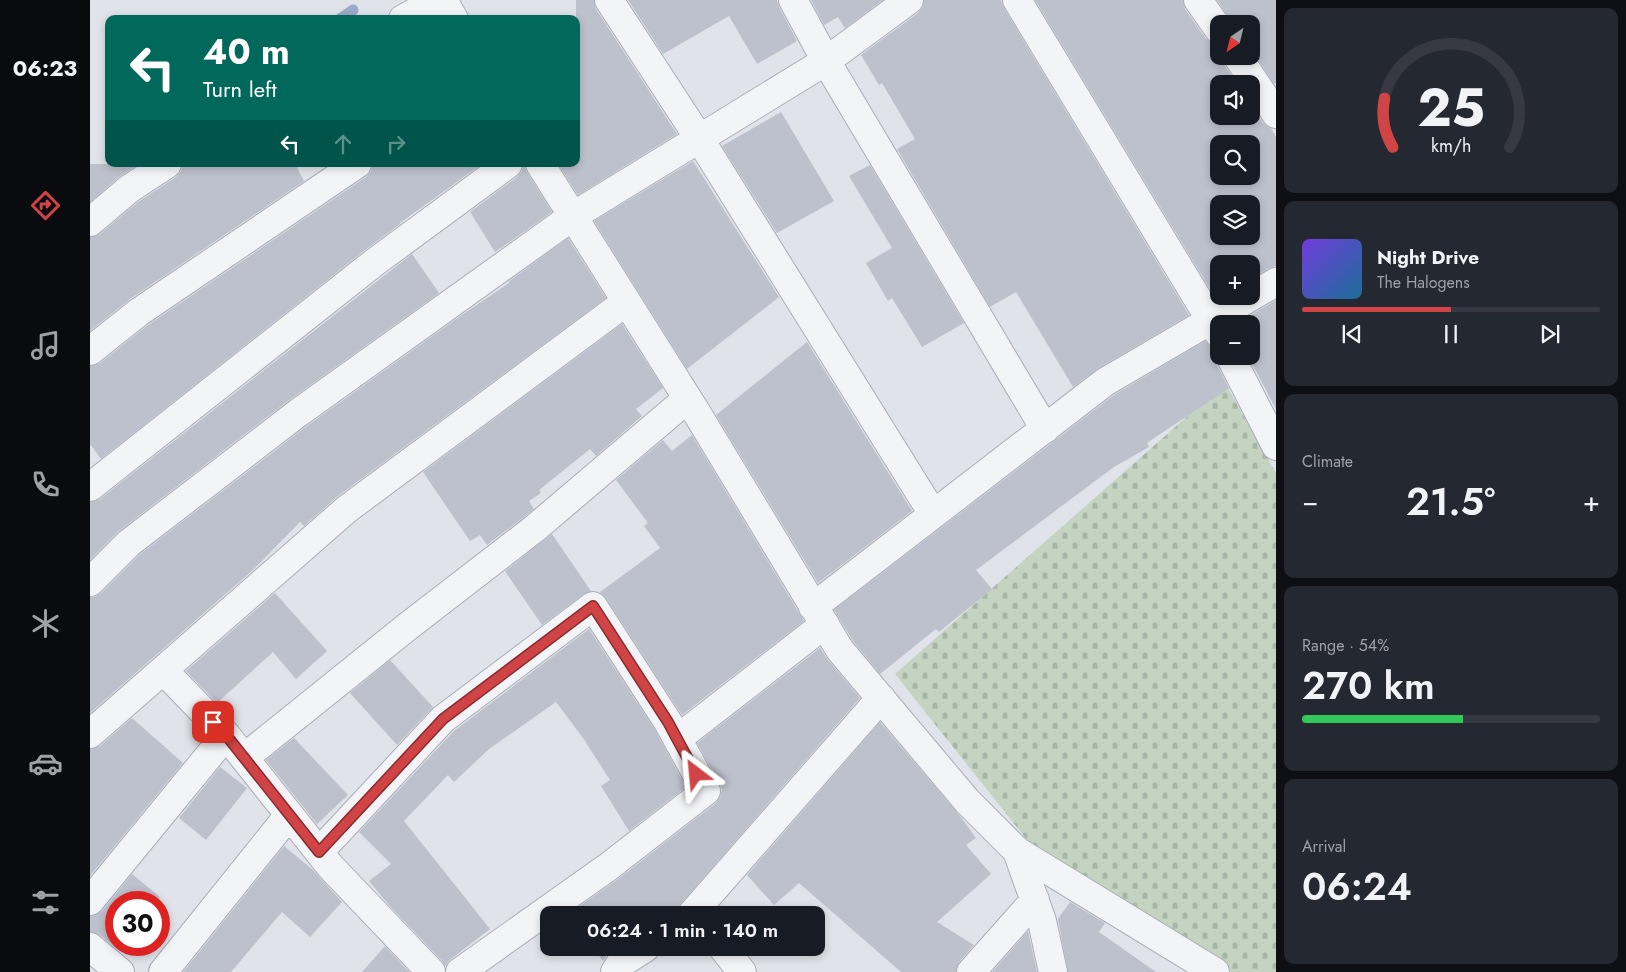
<!DOCTYPE html>
<html lang="en">
<head>
<meta charset="utf-8">
<style>
  body { margin:0; font-family:Jost,sans-serif; background:#242831; color:#f1f3f6; height:100vh; display:flex; flex-direction:column; font-size:19px; white-space:nowrap }
  * { box-sizing:border-box; margin:0 }
  p { font-size:16px; color:#9ea1a6 }
  .icon { flex:none; width:28px; height:28px; fill:none; stroke:currentColor; stroke-width:2; stroke-linecap:round; stroke-linejoin:round }
  .map { position:relative; flex:1; overflow:hidden }
  .sheet { display:flex; flex-direction:column; gap:8px; padding:8px; background:#0d0f14; width:350px }
  .sheet>* { flex:none }
  .hud { position:absolute; left:15px; top:15px; width:475px; height:152px; border-radius:10px; box-shadow:0 2px 8px #0003; background:#00695c; color:#fff; overflow:hidden }
  .needle { width:32px; rotate:215deg }
  .fabs { position:absolute; left:1120px; top:15px; display:grid; gap:10px }
  .fabs a { display:grid; place-items:center; width:50px; height:50px; border-radius:10px; background:#171b24; box-shadow:0 2px 8px #0003; font-size:25px }
  .speed { position:absolute; left:15px; top:891px; display:flex; gap:10px; font-size:25px; font-weight:700; text-align:center }
  .speed>* { display:grid; place-content:center; width:65px; height:65px; border-radius:50%; background:#171b24; box-shadow:0 2px 8px #0003; line-height:1 }
  .speed .limit { border:8px solid #d22; background:#fff; color:#111 }
  .pin { position:absolute; display:grid; place-items:center; width:42px; height:42px; color:#fff; margin:-21px; border-radius:10px; box-shadow:0 2px 8px #0006 }
  .me { position:absolute; width:55px; margin:-28px; rotate:331deg; stroke-linejoin:round; filter:drop-shadow(0 0 4px #0008) }
  .turn { display:flex; align-items:center; gap:18px; height:105px; padding:0 15px; font-size:22px }
  .turn .icon { width:65px; height:65px; stroke-width:2.5 }
  .turn b { display:block; font-size:35px; line-height:42px }
  .lanes { display:flex; align-items:center; height:48px; padding:0 15px; background:#0003; justify-content:center; gap:25px; direction:ltr }
  .lanes .off { opacity:.35 }
  .big { font-size:38px; font-weight:600; line-height:1.1 }
  .sheet .card { flex:1; display:flex; flex-direction:column; justify-content:center; gap:8px; min-width:0; padding:0 18px; border-radius:10px; background:#242831 }
  .sheet .dial { align-items:center; gap:0 }
  .dial svg { height:130px; overflow:visible; fill:none; stroke:#363941; stroke-width:7; stroke-linecap:round; text-anchor:middle }
  .dial text { fill:#f1f3f6; stroke:none }
  .song { display:flex; align-items:center; gap:15px }
  .cover { width:60px; height:60px; border-radius:8px; background:linear-gradient(135deg,hsl(260 70% 55%),hsl(200 70% 35%)) }
  .played { height:5px; border-radius:2px; background:linear-gradient(90deg,#d04446 50%,#363941 50%) }
  .keys { display:flex; justify-content:space-around; direction:ltr }
  .heat { display:flex; justify-content:space-between; align-items:center; font-size:28px; direction:ltr }
  .charge { height:8px; border-radius:4px; background:linear-gradient(90deg,#34c759 54%,#363941 0) }
  .trip { position:absolute; left:450px; top:906px; width:285px; height:50px; border-radius:10px; background:#171b24; box-shadow:0 2px 8px #0003; font-weight:600; line-height:50px; text-align:center }
  main { display:flex; flex:1; min-height:0 }
  .tabs { display:flex; flex-direction:column; width:90px; justify-content:space-around; align-items:center; background:#090b0e; color:#9ea1a6 }
  .tabs .icon { width:35px; height:35px }
  .tabs .selected { color:#d04446 }
  .tabs b { font-size:22px; color:#f1f3f6 }
  .map>svg:first-child { display:block }
  .cemetery { fill:url(#cemetery-stones) }
  .lines { fill:none; stroke-linecap:round; stroke-linejoin:round }
  .stream { stroke:#9babca; stroke-width:11 }
  .building { fill:#bdc1cc; fill-rule:evenodd }
  .minor-casing { stroke:#a9adb7; stroke-width:30 }
  .minor { stroke:#f3f4f8; stroke-width:28 }
  .route-casing { stroke:#872c2e; stroke-width:12 }
  .route { stroke:#d04446; stroke-width:9 }
</style>
</head>
<body>
<main>
<nav class="tabs">
<b>06:23</b>
<svg class="icon selected" aria-label="directions" viewBox="0 0 24 24"><path d="M12 3l9 9-9 9-9-9zM9 14v-3h6M13 9l2 2-2 2"/></svg>
<svg class="icon" aria-label="music" viewBox="0 0 24 24"><path d="M9 18V5l10-2v13"/><circle cx="6" cy="18" r="3"/><circle cx="16" cy="16" r="3"/></svg>
<svg class="icon" aria-label="phone" viewBox="0 0 24 24"><path d="M5 4h4l2 5-3 2q2 4 5 5l2-3 5 2v4C11 20 4 13 5 4z"/></svg>
<svg class="icon" aria-label="climate" viewBox="0 0 24 24"><path d="M12 3v18M4 7l16 10M4 17L20 7"/></svg>
<svg class="icon" aria-label="car" viewBox="0 0 24 24"><path d="M5 17H2v-5l4-1 3-4h7l3 4 3 1v5h-3M9 17h6M6 11h13"/><circle cx="7" cy="17" r="2"/><circle cx="17" cy="17" r="2"/></svg>
<svg class="icon" aria-label="filters" viewBox="0 0 24 24"><path d="M4 7h16M4 17h16"/><circle cx="9" cy="7" r="2"/><circle cx="15" cy="17" r="2"/></svg>
</nav>
<div class="map">
<svg width="1186" height="972" viewBox="0 0 1186 972">
  <defs>
    <pattern id="cemetery-stones" width="16" height="16" patternUnits="userSpaceOnUse" patternTransform="scale(1.25)"><rect width="16" height="16" fill="#c4d4c1"/><path d="M2 7V4a2 2 0 0 1 4 0v3zM10 15v-3a2 2 0 0 1 4 0v3z" fill="#a8b6a7"/></pattern>
  </defs>
  <rect width="100%" height="100%" fill="#e0e3e9"/>
  <path class="cemetery" d="M1135 383 1186 473V972H1141L949 855 805 674Z"/>
  <g class="lines">
    <path class="stream" d="M250 19 263 10"/>
  </g>
  <path class="building" d="M486 0H504L506 9 587 134 488 195 468 164H486Z
    M538 0H687L689 7 707 41 667 64 639 16 573 54Z
    M721 0H793L755 28 748 17 734 25Z
    M834 0H911L914 8 1099 315 1007 369 983 387 926 292 900 307 807 149 825 139 792 83 789 85 771 55 828 13 833 7Z
    M945 0H1093L1095 9 1116 39 1122 44 1129 45V56H1132L1134 65 1147 84H1129V116H1161V105L1173 123 1181 128 1186 137V266L1178 269 1161 278V264H1129V296H1131L1126 299ZM1129 144H1161V176H1129ZM1129 204H1161V236H1129Z
    M1127 0H1186V83L1184 84 1161 49V24H1143Z
    M691 112 744 201 687 233 632 146Z
    M603 161 689 297 597 369 504 221Z
    M0 164H49L29 177 0 202Z
    M93 164H205L214 181 40 299 0 331V237L10 234 48 202 86 177 91 171Z
    M285 164H392L310 223V224L275 250 11 459 0 444V366L10 363 58 325 276 177 281 171 282 165Z
    M433 164 437 172 462 212 405 252 380 212 427 177 432 171Z
    M780 165 874 323 832 347 802 298 798 301 776 263 802 248 759 176Z
    M478 238 516 298 248 496 214 526 210 522 164 569 0 713V597H4L11 593 49 555 217 426 366 319 419 283 418 282Z
    M322 254 349 293 198 401 29 531 0 560V502L10 499Z
    M1186 300V409L1158 356H1161V324H1146Z
    M532 324 573 388 546 409 552 416 506 456 500 449 449 490 451 493 439 501 444 509 434 517 397 545 390 535 380 541 333 472Z
    M1115 341 1121 347 1126 349 1124 356 1126 363 1139 388 1057 443 1059 447 1024 467 886 570 902 589 849 632 846 629 790 674 763 641 744 610 1024 395Z
    M717 342 822 511 728 583 626 415Z
    M602 435 714 621 592 715 516 598 510 592 570 548 554 526 558 523 526 480 573 440 582 451Z
    M462 534 501 591 494 594 452 625 415 571Z
    M185 593 237 651 206 679 183 652 127 703 96 671Z
    M499 629 565 730 596 787 539 831 511 786 520 780 493 738 466 702 399 749 364 782 358 775 314 821 400 929 361 959 355 966 352 961 298 904 279 881 301 864 269 832 364 731Z
    M730 648 738 660 770 698 588 907 580 915H477L528 879 626 803 630 797 632 790 630 784 607 743Z
    M300 660 343 707 307 745 260 693Z
    M42 718 93 763 0 876V749L10 746Z
    M790 722 870 816 886 838 876 845 901 874 847 922 884 945 869 962 866 972H811L709 883 684 905 657 875Z
    M204 738 258 795 227 824 176 760Z
    M130 767 157 788 116 840 89 818Z
    M194 846 223 870 252 902 220 937 192 912 141 972H93Z
    M42 874 70 897 66 902H26V945H32L28 950 10 935 0 932V916L6 915 12 911Z
    M980 902 1015 923 1009 932 1066 972H978L968 919Z
    M938 931 947 972H902Z
    M295 946 319 972H272Z
    M503 948H527L517 955 513 961Z"/>
  <g class="lines">
    <defs>
      <path id="minor" d="M353 0 364 19
        M519 0 609 138 843 514
        M703 0 736 61 955 429
        M927 0 1129 334
        M1108 0 1129 30
        M313 19 347 0
        M1147 56 1186 114
        M450 164 608 415 750 650 877 801 927 851 952 921 963 972
        M0 222 39 189 77 164
        M0 351 49 312 267 164
        M1140 356 1186 446
        M0 487 285 262 418 164
        M0 582 39 543 208 413 483 216 736 61 819 0
        M723 607 1015 382 1186 282
        M73 670 136 735 240 866 341 972
        M0 734 257 509 536 302
        M587 739 735 624
        M154 758 317 627 444 529 597 399
        M927 851 1125 972
        M229 852 353 719 503 606 578 722 616 791 518 867 370 972
        M0 901 136 735
        M601 915 791 698
        M0 947 30 972
        M633 948 652 972
        M73 972 199 815
        M525 972 530 964 555 948
        M881 972 945 900"/>
    </defs>
    <use href="#minor" class="minor-casing"/>
    <use href="#minor" class="minor"/>
  </g>
  <g class="lines">
    <defs>
      <path id="route" d="M123 722 136 735 229 852 353 719 503 606 578 722 606 774"/>
    </defs>
    <use href="#route" class="route-casing"/>
    <use href="#route" class="route"/>
  </g>
</svg>
<div class="fabs">
<a><svg class="needle" viewBox="-14 -14 28 28"><path d="M0-13l5 13h-10z" fill="#e53935"/><path d="M0 13l5-13h-10z" fill="#9ea1a6"/></svg></a>
<a><svg class="icon" aria-label="sound" viewBox="0 0 24 24"><path d="M4 9h4l5-4v14l-5-4H4zM17 9q2 3 0 6"/></svg></a>
<a><svg class="icon" aria-label="search" viewBox="0 0 24 24"><circle cx="10" cy="10" r="6"/><path d="M15 15l6 6"/></svg></a>
<a><svg class="icon" aria-label="layers" viewBox="0 0 24 24"><path d="M12 4l9 5-9 5-9-5zM3 14l9 5 9-5"/></svg></a>
<a>+</a>
<a>−</a>
</div>
<div class="speed"><div class="limit">30</div></div>
<div class="pin" style="left:123px;top:722px;background:#d93025"><svg class="icon" aria-label="arrive" viewBox="0 0 24 24"><path d="M6 21V4h12l-3 4 3 4H6"/></svg></div>
<svg class="me" style="left:606px;top:774px" viewBox="-20 -20 40 40"><path d="M0-17L14 15 0 8-14 15z" fill="#d04446" stroke="#fff" stroke-width="4"/></svg>
<div class="trip">06:24 · 1 min · 140 m</div>
<div class="hud">
<div class="turn"><svg class="icon" aria-label="left" viewBox="0 0 24 24"><path d="M17 20v-9H6M10 6l-5 5 5 5"/></svg><div><b>40 m</b>Turn left</div></div>
<div class="lanes"><svg class="icon" aria-label="left" viewBox="0 0 24 24"><path d="M17 20v-9H6M10 6l-5 5 5 5"/></svg><svg class="icon off" aria-label="ahead" viewBox="0 0 24 24"><path d="M12 20V5M6 11l6-6 6 6"/></svg><svg class="icon off" aria-label="right" viewBox="0 0 24 24"><path d="M7 20v-9h11M14 6l5 5-5 5"/></svg></div>
</div>
</div>
<section class="sheet">
<div class="card dial"><svg viewBox="0 0 100 80">
<path d="M14 69A42 42 0 1 1 86 69"/>
<path d="M14 69A42 42 0 0 1 9 39" stroke="#d04446"/>
<text x="50" y="56" font-size="32" font-weight="700">25</text>
<text x="50" y="72" font-size="11">km/h</text>
</svg></div>
<div class="card">
<div class="song"><i class="cover"></i><div><b>Night Drive</b><p>The Halogens</p></div></div>
<div class="played"></div>
<div class="keys"><svg class="icon" aria-label="previous" viewBox="0 0 24 24"><path d="M18 5L8 12l10 7zM5 5v14"/></svg><svg class="icon" aria-label="pause" viewBox="0 0 24 24"><path d="M8 5v14M16 5v14"/></svg><svg class="icon" aria-label="next" viewBox="0 0 24 24"><path d="M6 5l10 7-10 7zM19 5v14"/></svg></div>
</div>
<div class="card"><p>Climate</p>
<div class="heat"><a>−</a><b class="big">21.5°</b><a>+</a></div>
</div>
<div class="card"><p>Range · 54%</p><b class="big">270 km</b><div class="charge"></div></div>
<div class="card"><p>Arrival</p><b class="big">06:24</b></div>
</section>
</main>
</body>
</html>
